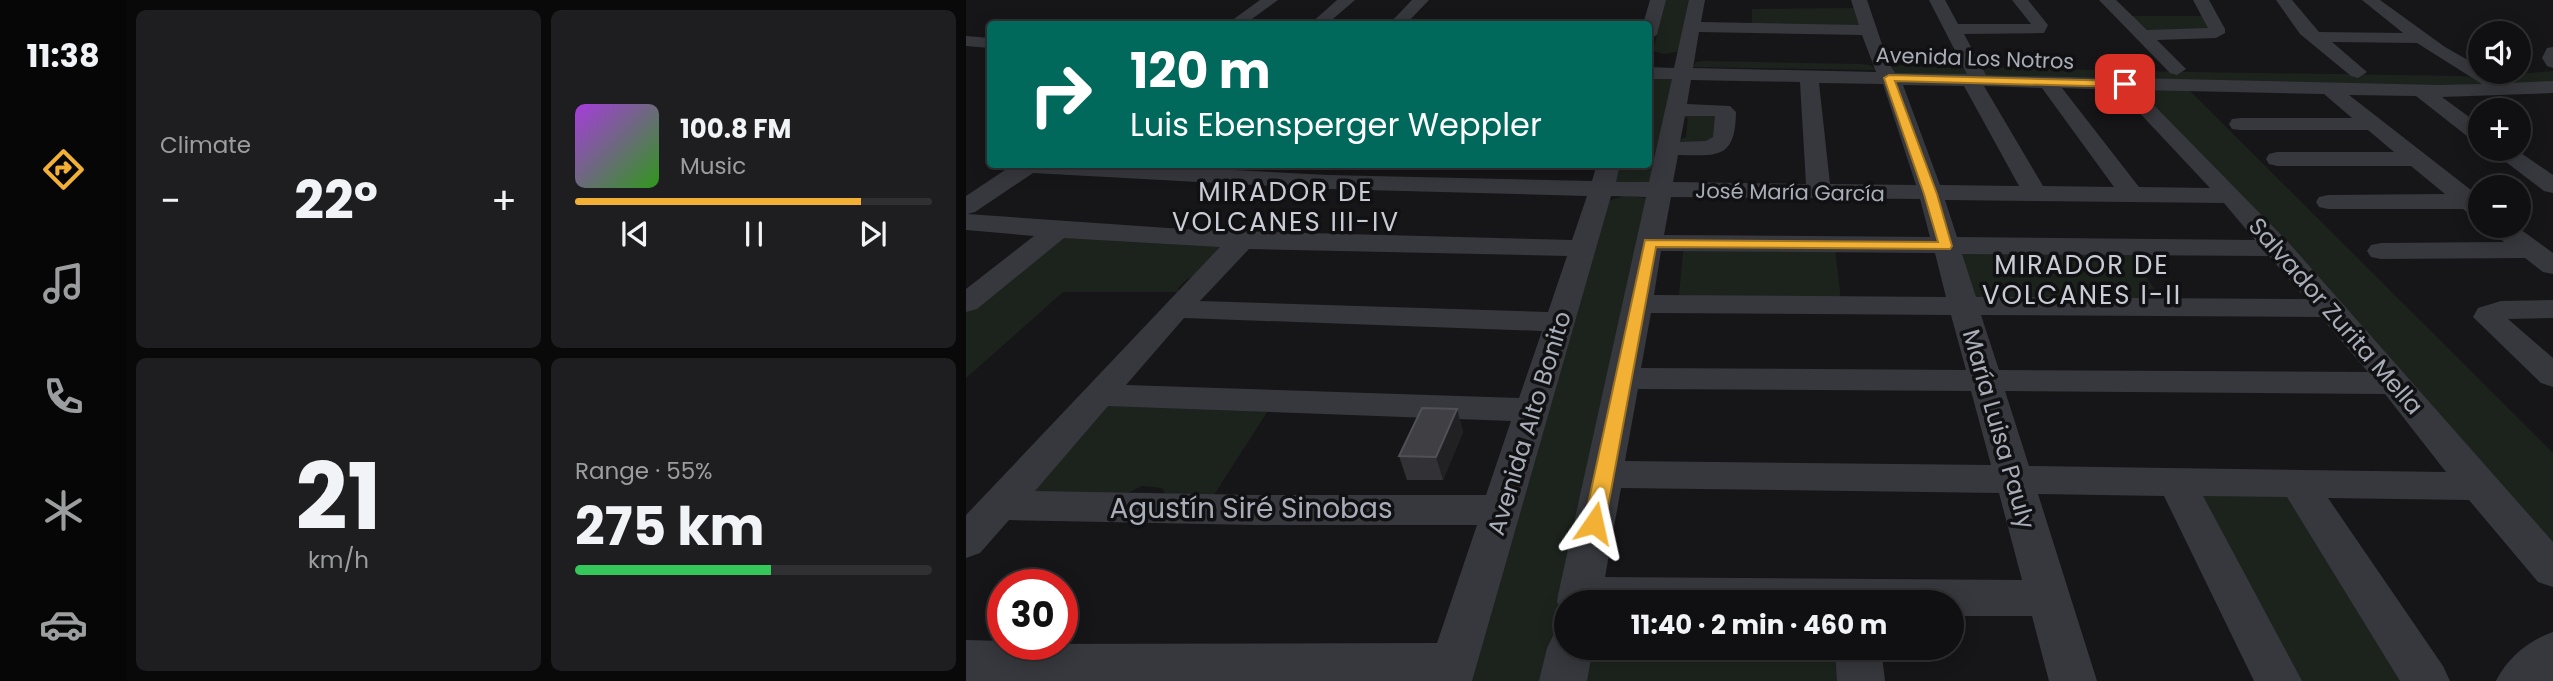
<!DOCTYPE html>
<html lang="en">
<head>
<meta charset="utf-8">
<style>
  body { margin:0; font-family:Poppins,sans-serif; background:#1e1e20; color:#f1f3f6; height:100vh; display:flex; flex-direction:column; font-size:26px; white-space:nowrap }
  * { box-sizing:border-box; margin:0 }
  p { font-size:23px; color:#9c9d9f }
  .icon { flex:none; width:38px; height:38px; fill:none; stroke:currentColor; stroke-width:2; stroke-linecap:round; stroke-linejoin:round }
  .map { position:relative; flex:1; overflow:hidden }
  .details { display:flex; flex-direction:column; gap:10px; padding:10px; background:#09090a; width:840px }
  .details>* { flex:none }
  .guide { position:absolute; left:21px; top:21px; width:665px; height:147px; border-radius:7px; box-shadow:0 4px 18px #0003,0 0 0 2px #303032; background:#00695c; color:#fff; overflow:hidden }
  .buttons { position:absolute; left:1502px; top:21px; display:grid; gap:14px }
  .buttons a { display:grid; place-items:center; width:63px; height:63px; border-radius:50%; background:#101012; box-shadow:0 4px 18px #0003,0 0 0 2px #303032; font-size:35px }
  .speed { position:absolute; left:21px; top:569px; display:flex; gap:14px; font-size:35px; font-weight:700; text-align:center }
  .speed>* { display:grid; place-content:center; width:91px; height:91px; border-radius:50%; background:#101012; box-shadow:0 4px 18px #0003,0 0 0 2px #303032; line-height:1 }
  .speed .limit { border:10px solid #d22; background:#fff; color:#111 }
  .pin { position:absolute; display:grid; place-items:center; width:60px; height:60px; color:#fff; margin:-30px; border-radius:14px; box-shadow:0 4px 10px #0006 }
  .me { position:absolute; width:77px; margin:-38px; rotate:11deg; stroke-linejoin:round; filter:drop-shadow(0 0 5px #0008) }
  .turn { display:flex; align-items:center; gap:24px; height:147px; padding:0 28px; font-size:32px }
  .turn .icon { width:91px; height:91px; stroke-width:2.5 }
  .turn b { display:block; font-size:49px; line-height:60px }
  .big { font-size:52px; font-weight:700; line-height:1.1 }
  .details .widget { flex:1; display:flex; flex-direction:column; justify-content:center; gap:10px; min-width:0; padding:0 24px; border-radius:10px; background:#1e1e20 }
  .details .dial { align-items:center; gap:0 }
  .dial b { font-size:91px; line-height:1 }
  .song { display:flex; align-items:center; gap:21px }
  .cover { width:84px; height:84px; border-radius:10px; background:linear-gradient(135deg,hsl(280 70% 55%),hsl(110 70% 35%)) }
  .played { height:7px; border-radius:4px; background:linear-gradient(90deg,#f2b134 80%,#303032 80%) }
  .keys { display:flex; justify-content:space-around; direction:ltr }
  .heat { display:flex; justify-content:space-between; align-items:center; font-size:38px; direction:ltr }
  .charge { height:10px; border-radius:5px; background:linear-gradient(90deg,#34c759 55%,#303032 0) }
  .details .tiles { flex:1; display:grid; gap:10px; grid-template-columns:repeat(2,1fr) }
  .trip { position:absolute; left:588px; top:590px; width:410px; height:70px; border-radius:35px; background:#101012; box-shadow:0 4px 18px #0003,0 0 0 2px #303032; font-weight:700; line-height:70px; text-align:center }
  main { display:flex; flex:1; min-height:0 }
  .tabs { display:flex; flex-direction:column; width:126px; justify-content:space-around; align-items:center; background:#060607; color:#9c9d9f }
  .tabs .icon { width:49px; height:49px }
  .tabs .active { color:#f2b134 }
  .tabs b { font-size:32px; color:#f1f3f6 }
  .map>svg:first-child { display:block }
  .green { fill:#1c231d }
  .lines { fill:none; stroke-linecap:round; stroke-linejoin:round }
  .minor { fill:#37383d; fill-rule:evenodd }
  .wall { fill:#323236 }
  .shaded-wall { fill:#212124 }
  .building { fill:#3f3f44; stroke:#4f5156; stroke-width:2 }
  .route { fill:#f2b134; stroke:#9d7322; stroke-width:2 }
  .labels { text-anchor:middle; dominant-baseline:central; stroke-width:7; stroke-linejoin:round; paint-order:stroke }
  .far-street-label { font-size:21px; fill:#a8adb8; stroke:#111113 }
  .street-label { font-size:24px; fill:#a8adb8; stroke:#111113 }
  .neighbourhood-label { font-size:26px; letter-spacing:2px; fill:#c9ccd4; stroke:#111113 }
  .near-street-label { font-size:28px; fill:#a8adb8; stroke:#111113 }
</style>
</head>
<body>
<main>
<nav class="tabs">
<b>11:38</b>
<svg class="icon active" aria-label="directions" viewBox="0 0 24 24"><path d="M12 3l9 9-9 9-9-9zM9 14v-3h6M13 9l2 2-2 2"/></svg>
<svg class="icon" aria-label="music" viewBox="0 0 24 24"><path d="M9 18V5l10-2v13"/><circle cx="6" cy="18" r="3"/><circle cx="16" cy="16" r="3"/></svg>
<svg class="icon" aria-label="phone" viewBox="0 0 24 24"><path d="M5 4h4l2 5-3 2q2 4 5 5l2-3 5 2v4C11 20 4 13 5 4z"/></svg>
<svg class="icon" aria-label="climate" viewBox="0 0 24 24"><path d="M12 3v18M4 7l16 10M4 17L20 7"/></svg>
<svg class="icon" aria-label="car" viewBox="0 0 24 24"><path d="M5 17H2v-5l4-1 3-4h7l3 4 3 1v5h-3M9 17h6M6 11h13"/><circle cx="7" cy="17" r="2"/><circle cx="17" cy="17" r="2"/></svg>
</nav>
<section class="details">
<div class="tiles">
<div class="widget"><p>Climate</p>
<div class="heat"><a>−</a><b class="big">22°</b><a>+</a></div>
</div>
<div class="widget">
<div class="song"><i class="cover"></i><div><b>100.8 FM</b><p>Music</p></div></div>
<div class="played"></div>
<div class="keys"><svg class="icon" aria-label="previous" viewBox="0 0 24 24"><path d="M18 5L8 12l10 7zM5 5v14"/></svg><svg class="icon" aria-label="pause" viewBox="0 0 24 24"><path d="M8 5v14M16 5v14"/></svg><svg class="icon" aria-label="next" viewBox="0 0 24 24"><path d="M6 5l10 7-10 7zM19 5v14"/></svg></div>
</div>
<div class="widget dial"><b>21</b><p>km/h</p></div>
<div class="widget"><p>Range · 55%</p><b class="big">275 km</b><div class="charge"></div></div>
</div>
</section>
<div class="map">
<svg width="1587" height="681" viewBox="0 0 1587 681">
  <rect width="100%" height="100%" fill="#161618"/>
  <path class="green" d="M700 0H724L714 51 699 54 687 51Z
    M888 8 894 27H786V9Z
    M1165 16H1236L1244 31H1183Z
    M739 61 895 64 904 65 910 70 727 67 730 62Z
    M935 65 994 67 1001 70 1002 75 928 74 924 67Z
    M1027 67 1130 70 1144 78 1019 75 1017 69Z
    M1165 71 1495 76 1506 77 1521 86 1168 81 1159 72Z
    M1587 71V84L1547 85 1525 76Z
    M683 76H708L684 184H652L649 181 653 165 682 164Z
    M1175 88 1222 89 1587 453V550L1172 90Z
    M750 111 755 141 712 146 713 140 720 137 722 119 716 114Z
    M659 196 680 198 639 422 579 681H502L642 201Z
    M102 237 255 246 237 273 221 279 212 288 213 292H97L0 378V312L92 239Z
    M869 248 875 301 713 295 717 252 721 249Z
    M1163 251 1198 304 1008 298 993 253Z
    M141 405 305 406 246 498H202L196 488 176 486 149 499 60 495Z
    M1226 492 1321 493 1447 681H1321Z
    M622 648H884L886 681H616Z"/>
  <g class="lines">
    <path class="minor" d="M294 0H312L279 24H261Z
      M371 0H389L361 24H344Z
      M446 0H463L440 24H423Z
      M684 0H700L691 35 682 40V24H677Z
      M723 0H739L735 22 893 25 885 0H901L922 62 929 73 1001 74 963 0H979L992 24H1065L1046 0H1062L1082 25 1078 33 998 34 1020 75 1145 78 1146 71H1160L1165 78 1472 85 1516 84 1451 43 1366 42 1401 72 1392 78 1385 76 1334 34 1310 0H1326L1353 32 1437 33 1396 0H1414L1479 47 1514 67V72H1523L1542 83 1587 81V93L1476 97 1514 125V141L1506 140 1450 96 1383 95 1514 197V218L1505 215 1497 209H1362L1353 207 1350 202 1353 197 1362 195 1479 194 1445 166H1311L1303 164 1300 159 1303 154 1311 152H1428L1402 130H1274L1266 129 1263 124 1266 119 1274 118H1386L1358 94 1173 90 1322 242 1587 542V587L1572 582 1503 500 1362 498 1477 666 1484 681H1434L1321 497 1237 496 1336 681H1288L1198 496 1072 494 1131 681H1083L1066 616H985V602H600V616L598 615 591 602 592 595 680 197 645 196 506 681H0V640L37 641V644L471 643 511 525H290L43 520 14 553 0 558V515L254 247 98 238 11 309 0 312V289L68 236 0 230V196L48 164H150L363 175 626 181 631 164H654L650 182H683L706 79H682V67L708 68ZM733 32 896 35 910 72 727 68ZM725 80 834 82 840 184 707 182 712 155C754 156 769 158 770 112L764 106 721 104ZM853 83 917 84 950 185 864 184ZM937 85 998 86 1053 186 974 185ZM1018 86 1076 88 1148 187 1077 186ZM1096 88 1152 90 1244 188 1173 187ZM719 116H749L747 137 740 141 714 142ZM67 173 363 189 621 196 606 240 231 230 1 214 9 212ZM705 197 954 199 964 237 698 235ZM979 200 1258 203 1289 240 991 237ZM283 249 601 256 582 312 234 301ZM695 251 969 253 980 297 688 295ZM996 254 1303 256 1340 299 1010 297ZM685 313 985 315 1000 370 675 368ZM1015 315 1355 317 1402 372 1033 370ZM218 318 576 331 553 398 160 385ZM672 389 1005 391 1025 465 659 461ZM1039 391 1419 394 1480 472 1063 466ZM142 406 545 421 520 495H290L69 491ZM655 488 1033 493 1056 580 639 577Z
      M1133 0H1150L1181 30 1242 28 1227 0H1243L1259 29V33L1250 38 1191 40 1220 69 1211 75 1204 73Z
      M0 36 24 38V48L0 46Z
      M1587 47V68L1581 66 1576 58 1581 48Z
      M1523 149H1549L1587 175V193L1578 191Z
      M1521 226H1550L1587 253V274L1577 272 1559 258 1415 259 1405 257 1401 251 1405 245 1415 243 1538 242Z
      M1587 300V318L1542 319 1587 358V387L1575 383 1507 317 1512 308 1535 301Z
      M600 629V648H627L621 681H573L581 648 588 634Z
      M1587 632V681H1530C1541 658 1563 640 1587 632Z
      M869 648H915L919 681H871Z"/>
  </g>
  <path class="wall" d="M491 409 497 432 477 480H441L433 456Z"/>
  <path class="shaded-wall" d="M491 409 497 432 477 480 470 457Z"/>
  <path class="building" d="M456 408 491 409 470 457 433 456Z"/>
  <path class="route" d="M923 75 1159 81 1164 84 1159 87 929 81 971 194 986 246 984 249 690 247 639 523 636 528 628 530 621 528 618 523 679 240 972 242 958 194 918 78Z"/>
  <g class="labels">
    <g class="far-street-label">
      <text transform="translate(1009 58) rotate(2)">Avenida Los Notros</text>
      <text transform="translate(824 192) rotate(1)">José María García</text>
    </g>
    <g class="street-label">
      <text transform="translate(1370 316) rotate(49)">Salvador Zurita Mella</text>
      <text transform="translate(563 423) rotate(-73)">Avenida Alto Bonito</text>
      <text transform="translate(1033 429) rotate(74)">María Luisa Pauly</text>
    </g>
    <g class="neighbourhood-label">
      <text x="320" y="192">MIRADOR DE<tspan x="320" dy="30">VOLCANES III-IV</tspan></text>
      <text x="1116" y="265">MIRADOR DE<tspan x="1116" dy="30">VOLCANES I-II</tspan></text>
    </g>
    <g class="near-street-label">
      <text x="285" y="508">Agustín Siré Sinobas</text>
    </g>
  </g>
</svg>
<div class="buttons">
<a><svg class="icon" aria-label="sound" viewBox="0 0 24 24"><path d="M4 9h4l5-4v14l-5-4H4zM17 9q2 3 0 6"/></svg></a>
<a>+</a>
<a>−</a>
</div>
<div class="speed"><div class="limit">30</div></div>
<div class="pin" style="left:1159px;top:84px;background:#d93025"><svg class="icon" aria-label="arrive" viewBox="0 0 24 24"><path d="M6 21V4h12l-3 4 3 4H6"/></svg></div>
<svg class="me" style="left:628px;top:523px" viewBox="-20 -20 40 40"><path d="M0-17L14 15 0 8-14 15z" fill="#f2b134" stroke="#fff" stroke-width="4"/></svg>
<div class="trip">11:40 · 2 min · 460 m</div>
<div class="guide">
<div class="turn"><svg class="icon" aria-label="right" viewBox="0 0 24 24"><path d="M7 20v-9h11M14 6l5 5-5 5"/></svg><div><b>120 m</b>Luis Ebensperger Weppler</div></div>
</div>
</div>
</main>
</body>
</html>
